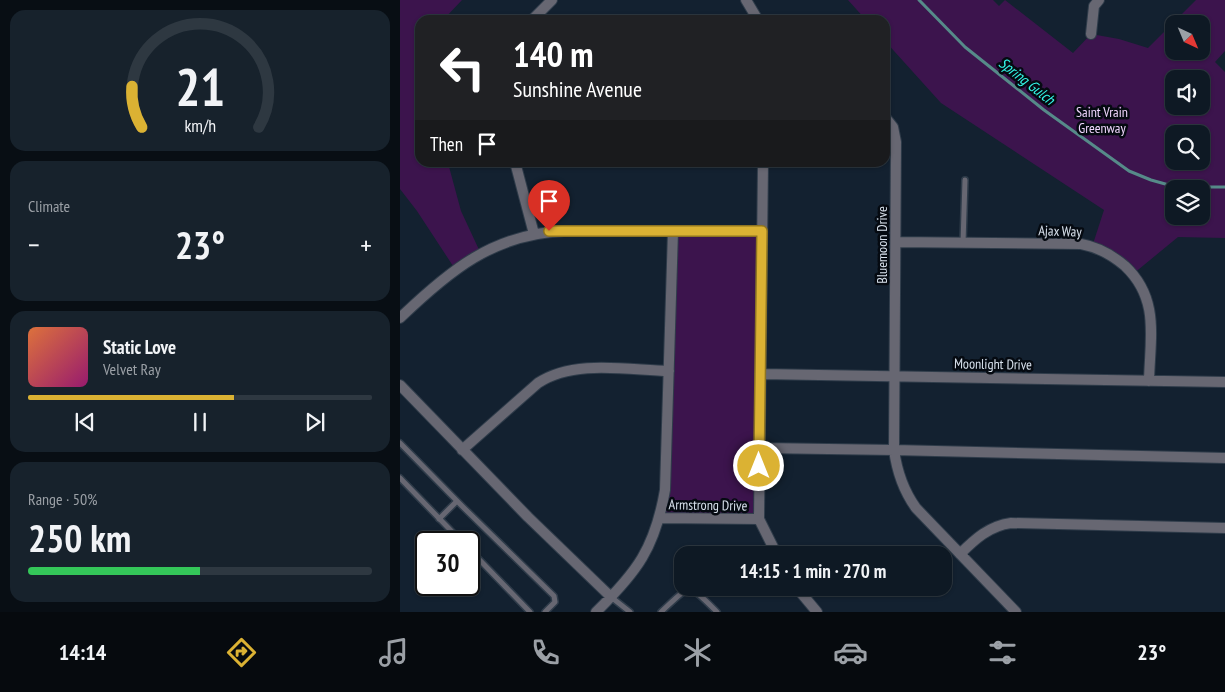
<!DOCTYPE html>
<html lang="en">
<head>
<meta charset="utf-8">
<style>
  body { margin:0; font-family:"PT Sans Narrow",sans-serif; background:#17222c; color:#f1f3f6; height:100vh; display:flex; flex-direction:column; font-size:19px; white-space:nowrap }
  * { box-sizing:border-box; margin:0 }
  p { font-size:16px; color:#9ba0a6 }
  .icon { flex:none; width:28px; height:28px; fill:none; stroke:currentColor; stroke-width:2; stroke-linecap:round; stroke-linejoin:round }
  .map { position:relative; flex:1; overflow:hidden }
  .details { display:flex; flex-direction:column; gap:10px; padding:10px; background:#080e14; width:400px }
  .details>* { flex:none }
  .banner { position:absolute; left:15px; top:15px; width:475px; height:152px; border-radius:15px; box-shadow:0 1px 4px #0004,0 0 0 1px #2e3841; background:#202124; color:#fff; overflow:hidden }
  .needle { width:32px; rotate:136deg }
  .fabs { position:absolute; left:765px; top:15px; display:grid; gap:10px }
  .fabs a { display:grid; place-items:center; width:45px; height:45px; border-radius:10px; background:#0e1924; box-shadow:0 1px 4px #0004,0 0 0 1px #2e3841; font-size:25px }
  .speed { position:absolute; left:15px; top:531px; display:flex; gap:10px; font-size:25px; font-weight:700; text-align:center }
  .speed>* { display:grid; place-content:center; width:65px; height:65px; border-radius:50%; background:#0e1924; box-shadow:0 1px 4px #0004,0 0 0 1px #2e3841; line-height:1 }
  .speed .limit { border:2px solid #111; border-radius:8px; background:#fff; color:#111 }
  .pin { position:absolute; display:grid; place-items:center; width:42px; height:42px; color:#fff; margin:-51px -21px; border-radius:50% 50% 50% 0; rotate:-45deg; box-shadow:0 0 5px #0007 }
  .pin .icon { rotate:45deg }
  .me { position:absolute; width:55px; margin:-28px; rotate:0deg; stroke-linejoin:round; filter:drop-shadow(0 0 4px #0008) }
  .turn { display:flex; align-items:center; gap:18px; height:105px; padding:0 15px; font-size:22px }
  .turn .icon { width:65px; height:65px; stroke-width:2.5 }
  .turn b { display:block; font-size:35px; line-height:42px }
  .then { display:flex; align-items:center; height:48px; padding:0 15px; background:#0003; gap:10px; font-size:19px }
  .big { font-size:38px; font-weight:800; line-height:1.1 }
  .details .widget { flex:1; display:flex; flex-direction:column; justify-content:center; gap:8px; min-width:0; padding:0 18px; border-radius:15px; background:#17222c }
  .details .dial { align-items:center; gap:0 }
  .dial svg { height:130px; overflow:visible; fill:none; stroke:#2e3841; stroke-width:7; stroke-linecap:round; text-anchor:middle }
  .dial text { fill:#f1f3f6; stroke:none }
  .song { display:flex; align-items:center; gap:15px }
  .cover { width:60px; height:60px; border-radius:8px; background:linear-gradient(135deg,hsl(20 70% 55%),hsl(320 70% 35%)) }
  .played { height:5px; border-radius:2px; background:linear-gradient(90deg,#dbb233 60%,#2e3841 60%) }
  .keys { display:flex; justify-content:space-around; direction:ltr }
  .heat { display:flex; justify-content:space-between; align-items:center; font-size:28px; direction:ltr }
  .charge { height:8px; border-radius:4px; background:linear-gradient(90deg,#34c759 50%,#2e3841 0) }
  .trip { position:absolute; left:274px; top:546px; width:278px; height:50px; border-radius:15px; background:#0e1924; box-shadow:0 1px 4px #0004,0 0 0 1px #2e3841; font-weight:800; line-height:50px; text-align:center }
  .tabs { display:flex; height:80px; justify-content:space-around; align-items:center; background:#060a0e; color:#9ba0a6 }
  .tabs .icon { width:35px; height:35px }
  .tabs .current { color:#dbb233 }
  .tabs b { font-size:22px; color:#f1f3f6 }
  main { display:flex; flex:1; min-height:0 }
  .map>svg:first-child { display:block }
  .green { fill:#3c144d; fill-rule:evenodd }
  .lines { fill:none; stroke-linecap:round; stroke-linejoin:round }
  .stream { stroke:#568a89; stroke-width:3 }
  .lane-casing { stroke:#2f3c4a; stroke-width:8 }
  .street-casing { stroke:#2f3c4a; stroke-width:12 }
  .lane { stroke:#676772; stroke-width:5 }
  .street { stroke:#676772; stroke-width:10 }
  .route-casing { stroke:#8e7421; stroke-width:12 }
  .route { stroke:#dbb233; stroke-width:9 }
  .labels { text-anchor:middle; dominant-baseline:central; stroke-width:5; stroke-linejoin:round; paint-order:stroke }
  .park-label { font-size:14px; fill:#f0d6fd; stroke:#050a11 }
  .street-label { font-size:14px; fill:#d8e1ec; stroke:#050a11 }
  .water-label { font-size:15px; font-style:italic; fill:#33f7e7; stroke:#050a11 }
</style>
</head>
<body>
<main>
<section class="details">
<div class="widget dial"><svg viewBox="0 0 100 80">
<path d="M14 69A42 42 0 1 1 86 69"/>
<path d="M14 69A42 42 0 0 1 8 44" stroke="#dbb233"/>
<text x="50" y="56" font-size="32" font-weight="700">21</text>
<text x="50" y="72" font-size="11">km/h</text>
</svg></div>
<div class="widget"><p>Climate</p>
<div class="heat"><a>−</a><b class="big">23°</b><a>+</a></div>
</div>
<div class="widget">
<div class="song"><i class="cover"></i><div><b>Static Love</b><p>Velvet Ray</p></div></div>
<div class="played"></div>
<div class="keys"><svg class="icon" aria-label="previous" viewBox="0 0 24 24"><path d="M18 5L8 12l10 7zM5 5v14"/></svg><svg class="icon" aria-label="pause" viewBox="0 0 24 24"><path d="M8 5v14M16 5v14"/></svg><svg class="icon" aria-label="next" viewBox="0 0 24 24"><path d="M6 5l10 7-10 7zM19 5v14"/></svg></div>
</div>
<div class="widget"><p>Range · 50%</p><b class="big">250 km</b><div class="charge"></div></div>
</section>
<div class="map">
<svg width="825" height="612" viewBox="0 0 825 612">
  <rect width="100%" height="100%" fill="#132130"/>
  <path class="green" d="M0 0H62L43 20H20V162L48 163 61 211 81 254 55 269 17 211 0 189Z
    M448 0H593L599 6 605 0 673 53 691 34 719 39 748 48 796 0H825V51L815 62 825 72V238L778 237 733 274 692 247 704 210 541 103 485 41V20H466ZM774 24H801V51H774ZM774 79H801V106H774ZM774 134H801V161H774ZM774 189H801V216H774Z
    M273 231H362L359 519 260 518Z"/>
  <g class="lines">
    <path class="stream" d="M519 0 565 47 644 110 729 171 751 180 776 187H786
      M792 187H825"/>
    <defs>
      <path id="lane" d="M563 243 565 180
        M0 443 63 507 154 596 155 602 145 612
        M0 478 62 542
        M39 519 57 501
        M69 549 130 612
        M211 597 230 612
        M261 612C291 584 287 582 317 612"/>
      <path id="street" d="M346 0 358 20
        M132 20 152 0
        M691 34 694 6 699 0
        M115 162 134 234
        M363 162 359 519 377 555
        M496 242 681 244C698 247 712 255 725 266 760 299 750 338 749 381
        M0 318C49 271 93 234 164 231H362
        M360 374 825 382
        M0 385 128 517 211 597
        M359 448 494 450 496 142 493 127 485 117
        M62 450 138 383C174 359 228 370 269 371
        M260 518 359 519
        M560 554C575 539 589 526 611 523L825 528
        M397 588 417 612
        M196 612C237 572 255 548 265 490L273 231
        M616 612 516 508C503 490 497 472 494 450L825 458"/>
    </defs>
    <use href="#lane" class="lane-casing"/>
    <use href="#street" class="street-casing"/>
    <use href="#lane" class="lane"/>
    <use href="#street" class="street"/>
  </g>
  <g class="lines">
    <defs>
      <path id="route" d="M149 231H362L359 466"/>
    </defs>
    <use href="#route" class="route-casing"/>
    <use href="#route" class="route"/>
  </g>
  <g class="labels">
    <g class="park-label">
      <text x="702" y="112">Saint Vrain<tspan x="702" dy="16">Greenway</tspan></text>
    </g>
    <g class="street-label">
      <text transform="translate(660 231) rotate(2)">Ajax Way</text>
      <text transform="translate(482 245) rotate(-90)">Bluemoon Drive</text>
      <text transform="translate(593 364) rotate(1)">Moonlight Drive</text>
      <text transform="translate(308 505) rotate(1)">Armstrong Drive</text>
    </g>
    <g class="water-label">
      <text transform="translate(627 81) rotate(38)">Spring Gulch</text>
    </g>
  </g>
</svg>
<div class="fabs">
<a><svg class="needle" viewBox="-14 -14 28 28"><path d="M0-13l5 13h-10z" fill="#e53935"/><path d="M0 13l5-13h-10z" fill="#9ba0a6"/></svg></a>
<a><svg class="icon" aria-label="sound" viewBox="0 0 24 24"><path d="M4 9h4l5-4v14l-5-4H4zM17 9q2 3 0 6"/></svg></a>
<a><svg class="icon" aria-label="search" viewBox="0 0 24 24"><circle cx="10" cy="10" r="6"/><path d="M15 15l6 6"/></svg></a>
<a><svg class="icon" aria-label="layers" viewBox="0 0 24 24"><path d="M12 4l9 5-9 5-9-5zM3 14l9 5 9-5"/></svg></a>
</div>
<div class="speed"><div class="limit">30</div></div>
<div class="pin" style="left:149px;top:231px;background:#d93025"><svg class="icon" aria-label="arrive" viewBox="0 0 24 24"><path d="M6 21V4h12l-3 4 3 4H6"/></svg></div>
<svg class="me" style="left:359px;top:466px" viewBox="-20 -20 40 40"><circle r="17" fill="#dbb233" stroke="#fff" stroke-width="3"/><path d="M0-11L8 9 0 5-8 9z" fill="#fff"/></svg>
<div class="trip">14:15 · 1 min · 270 m</div>
<div class="banner">
<div class="turn"><svg class="icon" aria-label="left" viewBox="0 0 24 24"><path d="M17 20v-9H6M10 6l-5 5 5 5"/></svg><div><b>140 m</b>Sunshine Avenue</div></div>
<div class="then">Then<svg class="icon" aria-label="arrive" viewBox="0 0 24 24"><path d="M6 21V4h12l-3 4 3 4H6"/></svg></div>
</div>
</div>
</main>
<nav class="tabs">
<b>14:14</b>
<svg class="icon current" aria-label="directions" viewBox="0 0 24 24"><path d="M12 3l9 9-9 9-9-9zM9 14v-3h6M13 9l2 2-2 2"/></svg>
<svg class="icon" aria-label="music" viewBox="0 0 24 24"><path d="M9 18V5l10-2v13"/><circle cx="6" cy="18" r="3"/><circle cx="16" cy="16" r="3"/></svg>
<svg class="icon" aria-label="phone" viewBox="0 0 24 24"><path d="M5 4h4l2 5-3 2q2 4 5 5l2-3 5 2v4C11 20 4 13 5 4z"/></svg>
<svg class="icon" aria-label="climate" viewBox="0 0 24 24"><path d="M12 3v18M4 7l16 10M4 17L20 7"/></svg>
<svg class="icon" aria-label="car" viewBox="0 0 24 24"><path d="M5 17H2v-5l4-1 3-4h7l3 4 3 1v5h-3M9 17h6M6 11h13"/><circle cx="7" cy="17" r="2"/><circle cx="17" cy="17" r="2"/></svg>
<svg class="icon" aria-label="filters" viewBox="0 0 24 24"><path d="M4 7h16M4 17h16"/><circle cx="9" cy="7" r="2"/><circle cx="15" cy="17" r="2"/></svg>
<b>23°</b>
</nav>
</body>
</html>
